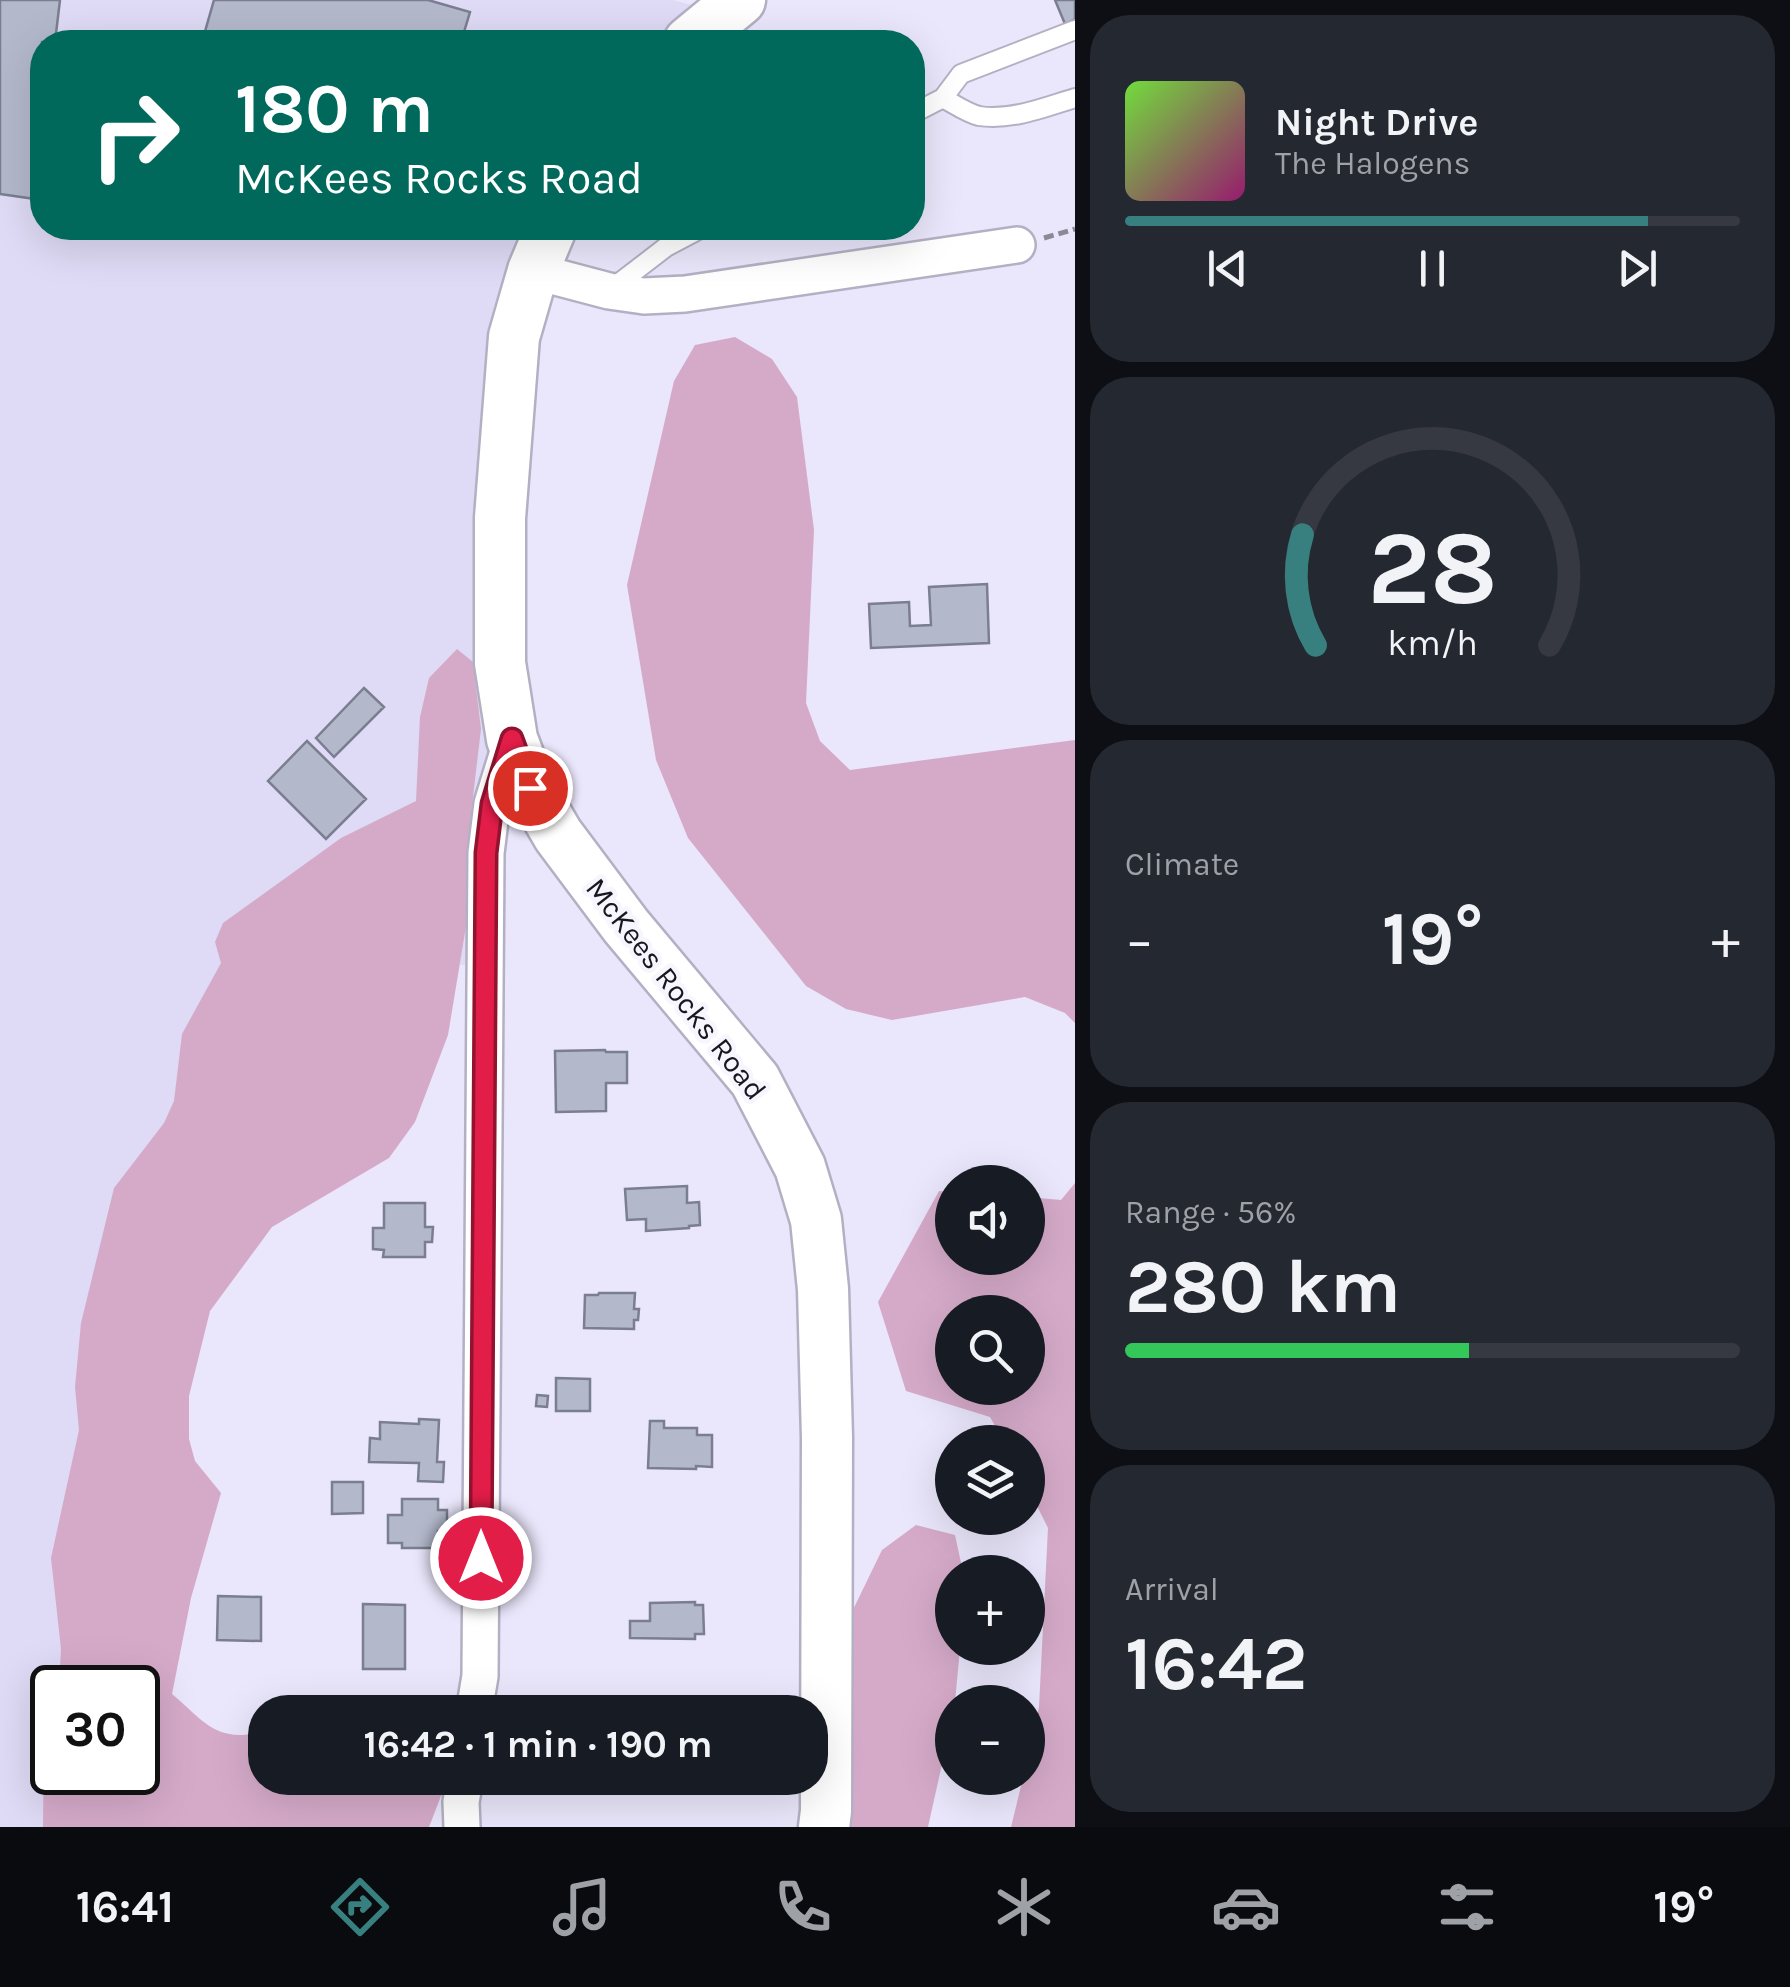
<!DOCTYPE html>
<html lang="en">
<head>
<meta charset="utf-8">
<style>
  body { margin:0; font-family:Karla,sans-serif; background:#242831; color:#f1f3f6; height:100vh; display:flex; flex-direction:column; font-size:38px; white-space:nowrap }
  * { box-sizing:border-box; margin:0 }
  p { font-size:32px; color:#9ea1a6 }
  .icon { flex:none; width:55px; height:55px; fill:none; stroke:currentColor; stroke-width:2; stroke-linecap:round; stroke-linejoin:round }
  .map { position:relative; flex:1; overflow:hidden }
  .side { display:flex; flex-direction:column; gap:15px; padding:15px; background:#0d0f14; width:715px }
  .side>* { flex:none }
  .banner { position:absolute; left:30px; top:30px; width:895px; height:210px; border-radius:40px; box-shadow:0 10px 40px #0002; background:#00695c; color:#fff; overflow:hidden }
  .buttons { position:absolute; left:935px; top:1165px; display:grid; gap:20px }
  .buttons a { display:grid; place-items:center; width:110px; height:110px; border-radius:50%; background:#171b24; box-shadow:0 10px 40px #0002; font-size:50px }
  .speed { position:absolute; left:30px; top:1665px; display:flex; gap:20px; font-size:50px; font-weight:700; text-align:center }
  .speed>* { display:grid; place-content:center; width:130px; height:130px; border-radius:50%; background:#171b24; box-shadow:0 10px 40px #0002; line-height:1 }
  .speed .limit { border:5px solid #111; border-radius:15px; background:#fff; color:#111 }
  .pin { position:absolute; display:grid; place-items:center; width:85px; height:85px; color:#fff; margin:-42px; border:5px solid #fff; border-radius:50%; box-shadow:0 2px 10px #0007 }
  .me { position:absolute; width:110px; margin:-55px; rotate:0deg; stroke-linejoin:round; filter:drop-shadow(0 0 8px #0008) }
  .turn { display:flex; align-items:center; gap:35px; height:210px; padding:0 40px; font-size:45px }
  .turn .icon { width:130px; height:130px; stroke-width:2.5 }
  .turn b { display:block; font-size:70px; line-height:85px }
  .big { font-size:75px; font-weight:700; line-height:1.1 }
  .side .widget { flex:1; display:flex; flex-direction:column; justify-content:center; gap:15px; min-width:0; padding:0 35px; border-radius:40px; background:#242831 }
  .side .dial { align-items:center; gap:0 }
  .dial svg { height:260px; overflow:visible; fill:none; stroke:#363941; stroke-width:7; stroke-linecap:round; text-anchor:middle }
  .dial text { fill:#f1f3f6; stroke:none }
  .song { display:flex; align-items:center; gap:30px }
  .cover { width:120px; height:120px; border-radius:15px; background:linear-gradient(135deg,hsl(100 70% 55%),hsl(320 70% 35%)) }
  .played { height:10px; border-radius:5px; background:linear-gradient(90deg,#38807f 85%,#363941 85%) }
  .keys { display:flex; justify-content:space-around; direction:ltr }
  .heat { display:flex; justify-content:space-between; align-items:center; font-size:55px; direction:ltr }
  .charge { height:15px; border-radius:8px; background:linear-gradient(90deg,#34c759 56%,#363941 0) }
  .trip { position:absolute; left:248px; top:1695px; width:580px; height:100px; border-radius:40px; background:#171b24; box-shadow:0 10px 40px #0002; font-weight:700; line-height:100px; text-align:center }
  .tabs { display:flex; height:160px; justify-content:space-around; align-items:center; background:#090b0e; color:#9ea1a6 }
  .tabs .icon { width:70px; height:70px }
  .tabs .on { color:#38807f }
  .tabs b { font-size:45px; color:#f1f3f6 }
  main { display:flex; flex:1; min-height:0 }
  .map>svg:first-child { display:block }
  .built { fill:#dfdaf5 }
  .forest { fill:#d5aac9; fill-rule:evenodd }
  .building { fill:#b3b8cb; stroke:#7a7e90; stroke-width:2.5 }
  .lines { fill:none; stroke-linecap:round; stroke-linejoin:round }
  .lane-casing { stroke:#b4b0c3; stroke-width:22 }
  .street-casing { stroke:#b4b0c3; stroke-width:40 }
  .secondary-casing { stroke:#b4b0c3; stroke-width:55 }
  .path { stroke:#8c8997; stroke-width:5; stroke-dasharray:10 5; stroke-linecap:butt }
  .lane { stroke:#fff; stroke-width:18 }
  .street { stroke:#fff; stroke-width:35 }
  .secondary { stroke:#fff; stroke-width:50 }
  .route-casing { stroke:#92132f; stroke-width:25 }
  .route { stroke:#e11d48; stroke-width:18 }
  .labels { text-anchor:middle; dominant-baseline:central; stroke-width:9; stroke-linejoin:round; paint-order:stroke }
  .street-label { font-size:30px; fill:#19171e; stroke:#f7f5fe }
</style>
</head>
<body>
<main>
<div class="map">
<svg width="1075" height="1827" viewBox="0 0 1075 1827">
  <rect width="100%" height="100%" fill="#eae6fb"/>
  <path class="built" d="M0 0H672L722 13 689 42H42V228H551L533 271 486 965 221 963 137 1687 52 1688V1772L121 1827H0Z"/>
  <path class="forest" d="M735 337 772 359 797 397 814 530 806 703 820 741 850 770 1075 740V1023L1065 1013 1025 997 892 1020 846 1009 806 986 688 838 656 760 627 585 674 381 695 345Z
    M457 649 473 662 481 729 470 822 475 872 448 1035 415 1122 389 1158 272 1227 210 1311 189 1396V1439L195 1461 221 1493 191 1598 172 1694C206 1723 217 1744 265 1731V1778H448L429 1827H43L44 1735 52 1711V1772H138V1688L59 1687 61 1649 51 1558 79 1430 75 1387 81 1323 114 1188 164 1123 174 1101 182 1034 221 963 215 942 223 923 341 838 416 801 420 717 429 678Z
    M1075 1183V1827H1011L1023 1778H1028V1757L1039 1707 1048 1528 1028 1488V1442H1004L990 1417 906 1391 878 1302 939 1191 952 1192V1258H1028V1197L1061 1200ZM952 1312H1028V1388H952Z
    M916 1525 955 1535 963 1572H952V1648H960L955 1702H952V1719L928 1827H826L830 1657 882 1550Z"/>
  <path class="building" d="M0 0H60L55 42H42V137L35 199 0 194Z
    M214 0H428L470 12 461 42H202Z
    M1055 0H1075V19L1065 24Z
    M987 584 989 643 871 648 869 604 909 602 910 626 931 625 929 587Z
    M364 688 384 707 334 757 316 738Z
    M307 741 366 799 326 839 268 781Z
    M605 1050 606 1052H627V1083H606V1111L556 1112 555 1051Z
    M687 1186V1203L699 1202 700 1225 689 1226V1228L646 1231V1219L627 1220 625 1189Z
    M384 1203H425V1227H433L432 1242H425V1257H383L384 1250 373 1249V1228H384Z
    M599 1293H635L634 1309H639L638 1320H634V1329L584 1328 585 1295H598Z
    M556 1378 590 1379V1411H556Z
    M537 1395 548 1396 547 1407 536 1406Z
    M419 1419 439 1420 437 1462H444L443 1482 418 1481 419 1463 369 1462 370 1438 380 1439V1422L419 1424Z
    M650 1421H664V1428H697V1435H712V1467L696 1466V1469L648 1468Z
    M332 1482H363V1513L332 1514Z
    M402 1499H438V1510H447V1531H438V1548H402V1543H388V1515H402Z
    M218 1596 261 1597V1641L217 1640Z
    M695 1602V1605H703L704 1634H695V1639L630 1638V1621H650V1603Z
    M363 1604 405 1605V1669H363Z
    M664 1778H706V1784L664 1783Z"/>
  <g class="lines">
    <defs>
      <path id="lane" d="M943 98C954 104 967 113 979 116 1011 121 1045 107 1075 98
        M912 114 943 98 961 74 1075 30
        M610 290 666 247 702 228"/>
      <path id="street" d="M533 271 609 291 644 296 685 294 1017 245
        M474 1712 480 1676 486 853 492 804 512 739
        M462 1827 461 1802 465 1778"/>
      <path id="secondary" d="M689 42 740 0
        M551 228 533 271 514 337 500 518V663L512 739 530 787 558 835 626 926 755 1080 800 1167 816 1220 823 1289 827 1438 826 1811 824 1827"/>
    </defs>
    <use href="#lane" class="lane-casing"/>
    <use href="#street" class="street-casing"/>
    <use href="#secondary" class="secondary-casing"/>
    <path class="path" d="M1044 238 1075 229"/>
    <use href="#lane" class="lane"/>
    <use href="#street" class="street"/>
    <use href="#secondary" class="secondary"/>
  </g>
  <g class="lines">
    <defs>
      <path id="route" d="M481 1558 486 853 492 804 512 739 530 788"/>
    </defs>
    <use href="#route" class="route-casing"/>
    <use href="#route" class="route"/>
  </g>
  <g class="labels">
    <g class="street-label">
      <text transform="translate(676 989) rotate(52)">McKees Rocks Road</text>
    </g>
  </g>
</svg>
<div class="buttons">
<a><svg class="icon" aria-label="sound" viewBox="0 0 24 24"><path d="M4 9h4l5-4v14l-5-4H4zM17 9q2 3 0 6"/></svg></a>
<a><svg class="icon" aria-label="search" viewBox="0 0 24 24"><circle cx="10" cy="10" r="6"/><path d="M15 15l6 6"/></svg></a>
<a><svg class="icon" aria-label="layers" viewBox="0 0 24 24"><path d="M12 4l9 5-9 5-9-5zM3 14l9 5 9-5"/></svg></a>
<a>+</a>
<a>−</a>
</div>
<div class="speed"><div class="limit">30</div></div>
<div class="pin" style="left:530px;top:788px;background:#d93025"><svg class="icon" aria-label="arrive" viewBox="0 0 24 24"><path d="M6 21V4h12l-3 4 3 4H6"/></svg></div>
<svg class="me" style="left:481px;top:1558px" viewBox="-20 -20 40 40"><circle r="17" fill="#e11d48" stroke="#fff" stroke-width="3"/><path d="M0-11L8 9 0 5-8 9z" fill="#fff"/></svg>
<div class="trip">16:42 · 1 min · 190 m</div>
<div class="banner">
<div class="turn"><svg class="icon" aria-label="right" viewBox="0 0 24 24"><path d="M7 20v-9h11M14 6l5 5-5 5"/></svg><div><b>180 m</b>McKees Rocks Road</div></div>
</div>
</div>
<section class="side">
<div class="widget">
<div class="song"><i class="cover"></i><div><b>Night Drive</b><p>The Halogens</p></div></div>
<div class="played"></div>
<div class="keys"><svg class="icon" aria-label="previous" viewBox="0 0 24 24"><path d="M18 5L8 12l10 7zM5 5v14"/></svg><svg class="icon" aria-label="pause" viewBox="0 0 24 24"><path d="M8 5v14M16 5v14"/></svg><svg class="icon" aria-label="next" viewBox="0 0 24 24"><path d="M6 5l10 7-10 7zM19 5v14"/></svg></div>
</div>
<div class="widget dial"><svg viewBox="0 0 100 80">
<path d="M14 69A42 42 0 1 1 86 69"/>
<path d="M14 69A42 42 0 0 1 10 35" stroke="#38807f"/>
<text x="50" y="56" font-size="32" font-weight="700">28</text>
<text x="50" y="72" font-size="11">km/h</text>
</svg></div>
<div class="widget"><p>Climate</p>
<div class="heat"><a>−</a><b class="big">19°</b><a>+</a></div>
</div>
<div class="widget"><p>Range · 56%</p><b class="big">280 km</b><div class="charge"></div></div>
<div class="widget"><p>Arrival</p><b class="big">16:42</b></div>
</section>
</main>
<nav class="tabs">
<b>16:41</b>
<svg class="icon on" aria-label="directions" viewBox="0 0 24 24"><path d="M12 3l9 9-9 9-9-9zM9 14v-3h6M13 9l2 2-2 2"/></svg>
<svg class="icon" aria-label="music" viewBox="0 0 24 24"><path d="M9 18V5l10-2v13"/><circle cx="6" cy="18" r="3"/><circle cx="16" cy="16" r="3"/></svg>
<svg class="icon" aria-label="phone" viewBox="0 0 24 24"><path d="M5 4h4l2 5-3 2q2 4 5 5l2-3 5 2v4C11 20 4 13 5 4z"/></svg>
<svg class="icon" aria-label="climate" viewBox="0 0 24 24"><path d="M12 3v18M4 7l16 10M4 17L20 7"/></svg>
<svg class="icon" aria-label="car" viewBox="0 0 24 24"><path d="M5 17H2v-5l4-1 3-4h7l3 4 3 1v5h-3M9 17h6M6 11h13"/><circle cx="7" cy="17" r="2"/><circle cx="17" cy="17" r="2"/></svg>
<svg class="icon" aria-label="filters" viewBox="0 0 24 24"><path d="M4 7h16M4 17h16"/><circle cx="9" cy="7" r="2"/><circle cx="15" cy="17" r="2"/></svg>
<b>19°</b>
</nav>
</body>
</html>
